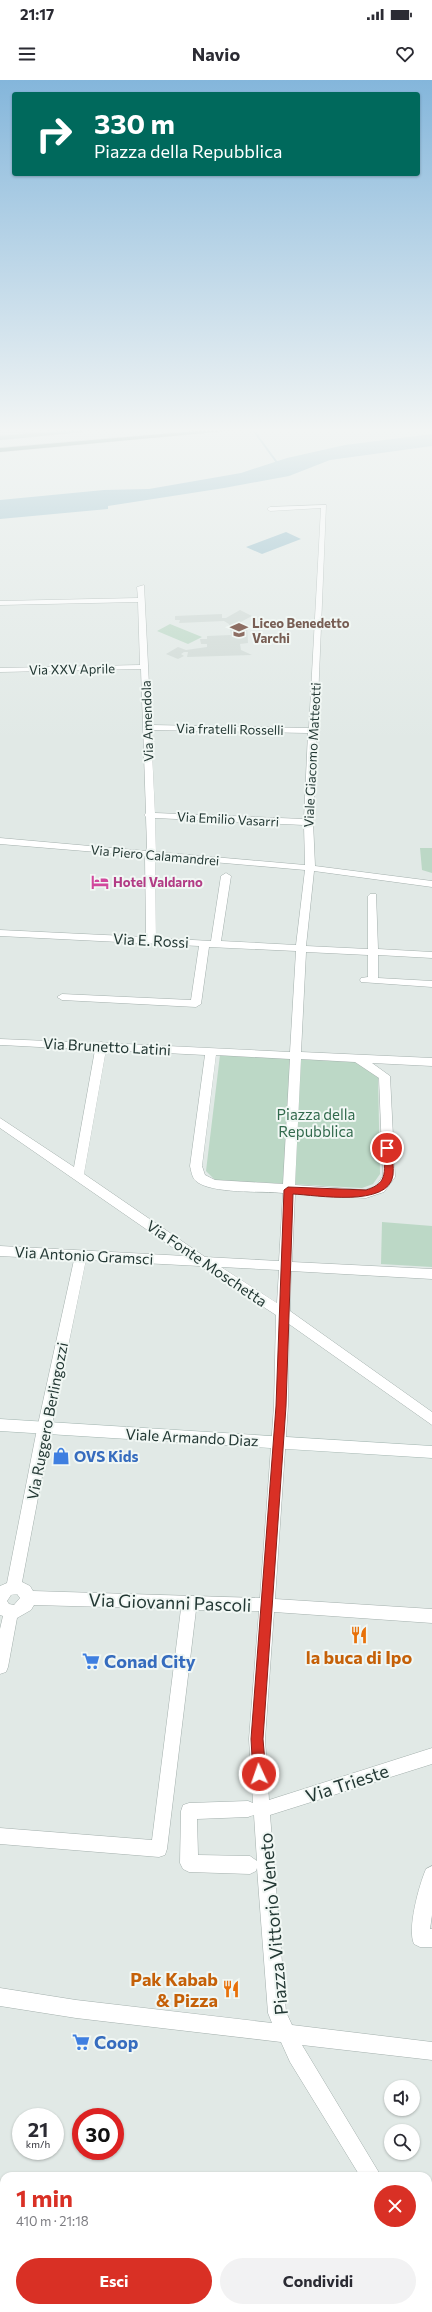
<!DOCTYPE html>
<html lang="it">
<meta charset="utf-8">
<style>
:root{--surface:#fff;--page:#f2f2f3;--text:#2b2b33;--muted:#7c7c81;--accent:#d93025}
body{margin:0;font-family:Commissioner,sans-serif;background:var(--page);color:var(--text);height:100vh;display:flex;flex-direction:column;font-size:15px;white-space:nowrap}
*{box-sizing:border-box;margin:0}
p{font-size:13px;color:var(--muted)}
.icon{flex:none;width:22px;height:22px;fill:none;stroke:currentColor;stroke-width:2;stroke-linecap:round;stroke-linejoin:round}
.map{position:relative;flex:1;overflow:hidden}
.drawer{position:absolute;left:0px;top:2092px;width:432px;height:140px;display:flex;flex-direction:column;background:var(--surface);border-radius:12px 12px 0 0;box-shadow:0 1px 3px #0004}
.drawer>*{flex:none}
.guide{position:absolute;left:12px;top:12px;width:408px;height:84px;border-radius:4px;box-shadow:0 1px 3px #0004;background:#00695c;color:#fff;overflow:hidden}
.fabs{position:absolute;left:384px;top:2000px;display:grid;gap:8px}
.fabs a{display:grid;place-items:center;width:36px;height:36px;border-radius:50%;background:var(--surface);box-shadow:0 1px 3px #0004;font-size:20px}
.speed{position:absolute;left:12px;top:2028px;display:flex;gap:8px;font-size:20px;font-weight:700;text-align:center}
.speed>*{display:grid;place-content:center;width:52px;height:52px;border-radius:50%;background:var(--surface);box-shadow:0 1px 3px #0004;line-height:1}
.speed small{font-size:10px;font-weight:400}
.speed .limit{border:6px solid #d22;background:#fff;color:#111}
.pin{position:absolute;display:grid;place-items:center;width:34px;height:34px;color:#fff;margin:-17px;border:2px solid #fff;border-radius:50%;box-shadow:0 1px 4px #0007}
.me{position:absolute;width:44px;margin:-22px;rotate:357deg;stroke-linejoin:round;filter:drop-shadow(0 0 3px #0008)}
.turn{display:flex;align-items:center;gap:14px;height:84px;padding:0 16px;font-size:18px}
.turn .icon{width:52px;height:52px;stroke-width:2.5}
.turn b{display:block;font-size:28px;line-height:34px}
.round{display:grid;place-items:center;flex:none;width:42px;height:42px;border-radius:21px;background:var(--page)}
.overview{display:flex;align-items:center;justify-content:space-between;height:68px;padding:0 16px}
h1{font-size:24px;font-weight:700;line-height:30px;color:var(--accent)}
.primary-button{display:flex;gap:8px;margin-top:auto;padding:8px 16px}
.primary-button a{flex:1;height:46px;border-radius:24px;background:var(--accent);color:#fff;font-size:16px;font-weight:700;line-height:46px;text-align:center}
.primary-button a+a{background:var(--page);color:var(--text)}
.status{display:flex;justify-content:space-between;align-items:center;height:28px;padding:0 20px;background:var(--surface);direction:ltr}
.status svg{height:11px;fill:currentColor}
header{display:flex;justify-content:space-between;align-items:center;height:52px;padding:0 16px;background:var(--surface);font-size:18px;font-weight:700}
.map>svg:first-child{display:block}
.built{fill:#cfd9d5}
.green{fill:#bcd8c6}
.water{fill:#8fbac8}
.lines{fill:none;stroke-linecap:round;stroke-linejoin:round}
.stream{stroke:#8fbac8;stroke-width:2}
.street-casing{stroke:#a4b0ad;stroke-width:1}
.secondary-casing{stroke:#a1b4af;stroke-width:1}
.primary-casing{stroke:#bdc3c2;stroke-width:1}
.highway-casing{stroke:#bdc3c2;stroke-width:1}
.street{fill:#fff;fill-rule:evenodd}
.secondary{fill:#fff;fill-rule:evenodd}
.primary{fill:#6a9a92;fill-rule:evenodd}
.highway{fill:#33615b;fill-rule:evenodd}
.route{fill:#d93025;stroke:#8d1f18}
.labels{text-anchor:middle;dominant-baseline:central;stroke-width:4;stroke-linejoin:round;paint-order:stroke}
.far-education-label{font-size:13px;font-weight:bold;fill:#785e54;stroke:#f1f7f4;text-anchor:start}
.far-street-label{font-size:13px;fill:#233834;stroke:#f1f7f4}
.far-hotel-label{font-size:13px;font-weight:bold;fill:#b23c85;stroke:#f1f7f4;text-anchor:start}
.street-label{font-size:15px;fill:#233834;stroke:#f1f7f4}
.park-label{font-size:15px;fill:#326a4d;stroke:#f1f7f4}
.shop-label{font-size:15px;font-weight:bold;fill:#366cbe;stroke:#f1f7f4;text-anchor:start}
.near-street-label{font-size:18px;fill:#233834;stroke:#f1f7f4}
.near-food-label{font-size:18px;font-weight:bold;fill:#c56008;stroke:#f1f7f4}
.near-shop-label{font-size:18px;font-weight:bold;fill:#366cbe;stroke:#f1f7f4;text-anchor:start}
</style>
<div class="status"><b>21:17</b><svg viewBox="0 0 49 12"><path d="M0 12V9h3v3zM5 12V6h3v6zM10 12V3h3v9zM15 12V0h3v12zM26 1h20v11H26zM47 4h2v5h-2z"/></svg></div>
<header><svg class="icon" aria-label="menu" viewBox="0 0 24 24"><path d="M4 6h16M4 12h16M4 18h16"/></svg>Navio<svg class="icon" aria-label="heart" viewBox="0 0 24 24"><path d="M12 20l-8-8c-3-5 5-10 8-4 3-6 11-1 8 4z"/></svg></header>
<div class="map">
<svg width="432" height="2232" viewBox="0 0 432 2232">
<rect width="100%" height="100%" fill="#e1e9e6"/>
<path class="built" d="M0,348H79L0,355Z
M240,530L252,536L237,544H247L248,563L240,564L241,570L252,575L187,577L188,572H184L181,574L184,576L178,579L166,574L178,567L186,570L207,567V564H201L200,559H207V556L231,555L229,544L224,541L179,543L180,540H175V536L222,534V538H226Z"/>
<path class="green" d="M170,544L202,557L188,564L157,551Z
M420,768H432V793L422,790Z
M220,975L358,982L378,997L380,1094L373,1104L362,1108L215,1100L206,1091Z
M382,1142L432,1146V1187L381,1184Z"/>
<path class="water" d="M432,354V366L330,380L289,396L224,408L108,426V429L0,439V420L104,410L149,409L241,393L287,378L345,365Z
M286,452L301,459L262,474L246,467Z"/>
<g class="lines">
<path class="stream" d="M254,351L278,384"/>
<g class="street-casing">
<path id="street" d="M326,425L313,742L315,786L432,801V807L314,791L306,866L368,869V816L370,814H376L378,869L432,872V878L378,875V898L432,901V907L361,902L360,900L361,898L368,897V875L306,872L301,972L432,978V986L372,983L390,996L395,1097L384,1112L366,1118L295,1114L292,1182L432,1189V1199L291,1191L290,1231L432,1332V1345L289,1244L288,1326L275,1519L432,1529V1543L274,1532L265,1659L269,1720L432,1668V1684L270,1735L286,1932L292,1945L432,1962V1980L302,1965L381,2096H360L290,1982L281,1962L76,1938L0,1926V1908L76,1920L272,1943L268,1933L257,1788L256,1791L250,1794L189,1792L183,1789L180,1783L181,1731L183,1725L189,1723L248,1721L253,1723L249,1659L259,1531L196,1530L167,1769L165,1775L159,1777L0,1764V1748L152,1760L181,1529L34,1525L31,1530L17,1538L8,1587L6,1592L0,1594V1549L3,1536L0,1535V1506L7,1503L37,1349L74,1180L0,1176V1166L185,1176L0,1048V1038L74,1087L95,970L2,965H0V959L97,963L101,962L105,963L290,972L296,871L209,867L201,924L196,927L62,920L57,917L62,914L191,920L199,866L0,856V850L146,857L145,776L0,764V758L146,771L147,767L146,737L144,735L146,733L141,589L0,592V588L140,585L138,522L0,525V521L138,518L137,507L144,505L151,645L309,648L321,428L270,431L267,429L270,427ZM151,650L308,653L304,739L155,733ZM155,738L304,745L305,785L156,772ZM155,777L305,790L296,865L221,861L231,796L226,793L221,796L211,861L156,858ZM106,970L205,975L190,1086C191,1090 192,1098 196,1101C210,1114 263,1111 283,1113L279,1181L205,1177L84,1094ZM216,975L290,979L283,1104L215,1100L205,1095L202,1086ZM301,979L355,982L379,998L383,1096L376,1106L365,1110L295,1105ZM86,1180L200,1186L276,1235L274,1326L260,1518L33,1511L30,1506L22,1502L51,1349ZM221,1187L279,1190L277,1223ZM17,1514L20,1518L14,1525L9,1524L7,1521L11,1515ZM254,1735L257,1781L250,1776L198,1775L197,1739L248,1737Z
M432,1786V1835L430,1849H432V1867H420L414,1864C407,1849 419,1805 426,1789Z
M428,2137L432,2139V2161L428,2159Z
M349,2228H387L388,2232H350Z"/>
</g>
<g class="secondary-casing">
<path id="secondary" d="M0,1339L432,1366V1378L0,1351Z"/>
</g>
<g class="primary-casing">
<path id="primary" d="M95,348H122L0,360V356Z"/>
</g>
<g class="highway-casing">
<path id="highway" d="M231,348H258L0,372V368Z"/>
</g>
<use href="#street" class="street"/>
<use href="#secondary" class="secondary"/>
<use href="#primary" class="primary"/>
<use href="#highway" class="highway"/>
</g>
<linearGradient id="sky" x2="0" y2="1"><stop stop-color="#84b6db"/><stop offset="0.53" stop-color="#f2f5f4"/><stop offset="1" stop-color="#f2f5f4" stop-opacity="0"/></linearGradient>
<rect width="432" height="661" fill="url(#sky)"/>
<path class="route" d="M387,1065L392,1068C392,1076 394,1087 393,1095C389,1128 316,1115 293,1114L286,1326L263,1659L266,1694L264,1698L259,1700L255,1698L253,1694L251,1659L276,1326L284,1110L288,1107L366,1110C390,1103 384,1089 383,1068Z"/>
<defs>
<g id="school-bare" transform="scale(1.38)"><path d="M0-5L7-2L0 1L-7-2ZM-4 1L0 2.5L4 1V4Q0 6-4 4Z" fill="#8d6e63" stroke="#f1f7f4" stroke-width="2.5" paint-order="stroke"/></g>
<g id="hotel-bare" transform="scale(1.38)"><path d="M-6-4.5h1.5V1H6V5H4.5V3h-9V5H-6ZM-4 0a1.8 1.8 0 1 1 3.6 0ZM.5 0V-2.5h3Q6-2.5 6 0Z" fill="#d1479c" stroke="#f1f7f4" stroke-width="2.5" paint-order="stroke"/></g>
<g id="shop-bare" transform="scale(1.38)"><path d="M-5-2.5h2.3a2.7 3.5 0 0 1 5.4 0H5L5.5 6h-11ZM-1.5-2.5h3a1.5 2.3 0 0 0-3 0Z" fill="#3f7fe0" stroke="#f1f7f4" stroke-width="2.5" paint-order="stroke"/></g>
<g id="restaurant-bare" transform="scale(1.38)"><path d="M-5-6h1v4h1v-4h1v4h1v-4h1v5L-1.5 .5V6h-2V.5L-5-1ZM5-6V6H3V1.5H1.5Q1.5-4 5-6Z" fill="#e8710a" stroke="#f1f7f4" stroke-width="2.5" paint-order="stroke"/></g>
<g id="supermarket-bare" transform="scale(1.38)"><path d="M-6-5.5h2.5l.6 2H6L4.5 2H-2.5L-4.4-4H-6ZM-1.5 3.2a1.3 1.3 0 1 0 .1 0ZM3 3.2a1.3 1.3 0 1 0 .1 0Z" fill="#3f7fe0" stroke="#f1f7f4" stroke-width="2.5" paint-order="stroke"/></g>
</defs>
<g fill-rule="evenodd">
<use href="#school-bare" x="239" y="550"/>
<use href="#hotel-bare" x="100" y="802"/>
<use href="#shop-bare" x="61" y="1376"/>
<use href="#restaurant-bare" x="359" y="1555"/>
<use href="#supermarket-bare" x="91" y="1581"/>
<use href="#restaurant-bare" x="231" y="1909"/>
<use href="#supermarket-bare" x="81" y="1962"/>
</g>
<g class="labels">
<g class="far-education-label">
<text x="252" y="543">Liceo Benedetto<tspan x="252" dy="15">Varchi</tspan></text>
</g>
<g class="far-street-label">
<text transform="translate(72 589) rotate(-1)">Via XXV Aprile</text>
<text transform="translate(147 641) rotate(-92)">Via Amendola</text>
<text transform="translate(230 649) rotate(1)">Via fratelli Rosselli</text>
<text transform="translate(312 675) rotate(-87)">Viale Giacomo Matteotti</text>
<text transform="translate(228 739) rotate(3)">Via Emilio Vasarri</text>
<text transform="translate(155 775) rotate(5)">Via Piero Calamandrei</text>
</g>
<g class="far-hotel-label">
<text x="113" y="802">Hotel Valdarno</text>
</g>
<g class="street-label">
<text transform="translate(151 860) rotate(3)">Via E. Rossi</text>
<text transform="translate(107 966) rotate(3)">Via Brunetto Latini</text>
<text transform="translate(84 1175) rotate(3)">Via Antonio Gramsci</text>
<text transform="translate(207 1183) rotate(34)">Via Fonte Moschetta</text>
<text transform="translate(47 1341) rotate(-79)">Via Ruggero Berlingozzi</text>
<text transform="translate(192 1357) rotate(3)">Viale Armando Diaz</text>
</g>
<g class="park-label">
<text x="316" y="1034">Piazza della<tspan x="316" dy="17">Repubblica</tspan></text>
</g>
<g class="shop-label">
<text x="74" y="1376">OVS Kids</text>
</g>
<g class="near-street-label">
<text transform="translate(170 1522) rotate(2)">Via Giovanni Pascoli</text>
<text transform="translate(347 1703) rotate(-18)">Via Trieste</text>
<text transform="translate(273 1844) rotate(-95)">Piazza Vittorio Veneto</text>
</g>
<g class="near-food-label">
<text x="359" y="1577">la buca di Ipo</text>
<text x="218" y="1899" text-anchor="end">Pak Kabab<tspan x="218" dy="21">&amp; Pizza</tspan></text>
</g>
<g class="near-shop-label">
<text x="104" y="1581">Conad City</text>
<text x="94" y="1962">Coop</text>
</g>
</g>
</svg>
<div class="fabs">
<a><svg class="icon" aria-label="sound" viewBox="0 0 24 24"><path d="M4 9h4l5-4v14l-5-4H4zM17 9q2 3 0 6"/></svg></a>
<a><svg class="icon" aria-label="search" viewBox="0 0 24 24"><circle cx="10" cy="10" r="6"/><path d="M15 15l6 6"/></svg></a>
</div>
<div class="speed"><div>21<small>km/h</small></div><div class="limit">30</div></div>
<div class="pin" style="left:387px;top:1068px;background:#d93025"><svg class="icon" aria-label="arrive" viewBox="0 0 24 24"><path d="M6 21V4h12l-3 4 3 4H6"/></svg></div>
<svg class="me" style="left:259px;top:1694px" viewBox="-20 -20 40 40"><circle r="17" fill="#d93025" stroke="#fff" stroke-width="3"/><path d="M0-11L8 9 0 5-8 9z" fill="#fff"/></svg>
<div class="guide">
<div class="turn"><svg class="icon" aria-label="right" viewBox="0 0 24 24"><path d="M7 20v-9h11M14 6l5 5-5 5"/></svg><div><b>330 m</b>Piazza della Repubblica</div></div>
</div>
<section class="drawer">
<div class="overview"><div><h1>1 min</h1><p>410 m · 21:18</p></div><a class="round" style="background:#d93025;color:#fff"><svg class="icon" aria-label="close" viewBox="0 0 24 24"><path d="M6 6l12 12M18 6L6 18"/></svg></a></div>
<div class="primary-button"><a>Esci</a><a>Condividi</a></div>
</section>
</div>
